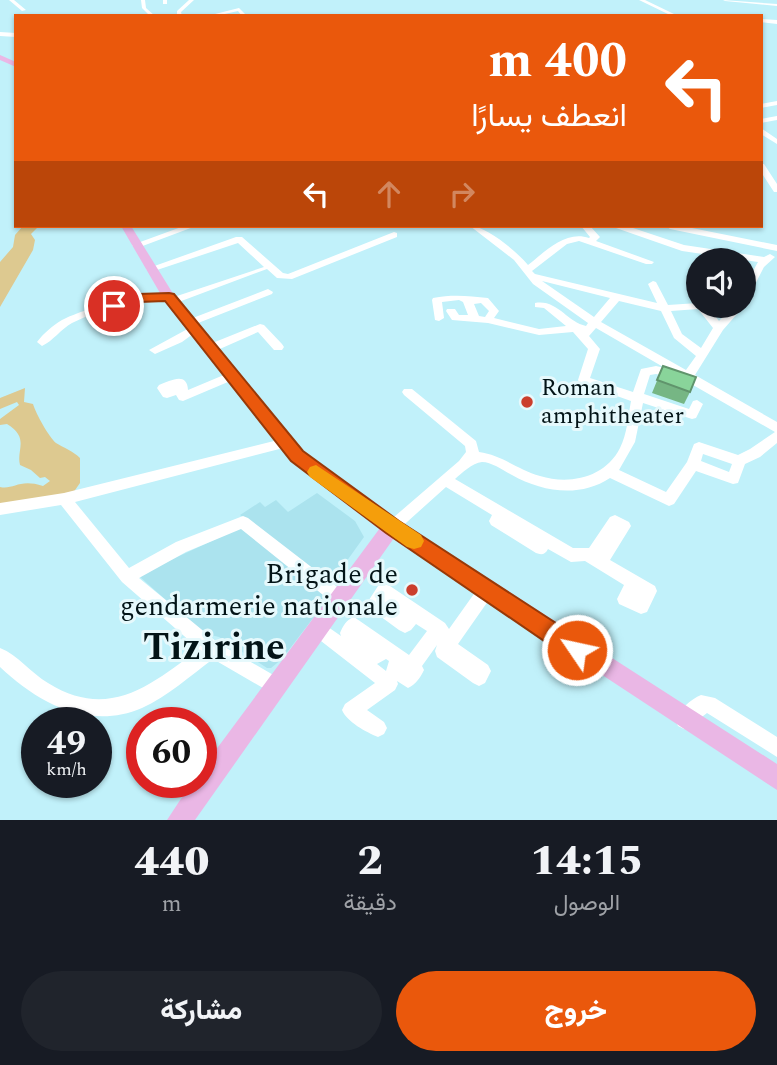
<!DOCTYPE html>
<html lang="ar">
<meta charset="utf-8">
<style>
:root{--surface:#171b24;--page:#20242c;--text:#f1f3f6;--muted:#9ea1a6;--accent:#ea580c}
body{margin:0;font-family:Spectral,Vazirmatn,serif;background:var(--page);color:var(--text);direction:rtl;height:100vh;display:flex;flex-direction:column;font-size:26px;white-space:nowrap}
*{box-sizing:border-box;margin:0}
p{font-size:23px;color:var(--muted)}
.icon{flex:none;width:38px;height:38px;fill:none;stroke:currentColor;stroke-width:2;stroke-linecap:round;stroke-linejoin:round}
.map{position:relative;height:820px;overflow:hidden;direction:ltr}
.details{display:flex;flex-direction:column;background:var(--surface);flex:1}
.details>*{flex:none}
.guide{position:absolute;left:14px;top:14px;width:749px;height:214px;border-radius:0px;box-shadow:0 2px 5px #0004;direction:rtl;background:#ea580c;color:#fff;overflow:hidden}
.controls{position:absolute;left:686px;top:248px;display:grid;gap:14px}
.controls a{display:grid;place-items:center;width:70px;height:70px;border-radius:50%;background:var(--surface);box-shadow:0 2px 5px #0004;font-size:35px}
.speed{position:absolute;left:21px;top:707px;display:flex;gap:14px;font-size:35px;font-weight:700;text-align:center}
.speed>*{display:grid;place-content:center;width:91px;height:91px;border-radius:50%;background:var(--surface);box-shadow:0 2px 5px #0004;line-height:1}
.speed small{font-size:18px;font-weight:400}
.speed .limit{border:10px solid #d22;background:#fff;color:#111}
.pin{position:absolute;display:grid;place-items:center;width:60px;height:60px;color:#fff;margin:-30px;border:4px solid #fff;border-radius:50%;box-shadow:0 2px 7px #0007}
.me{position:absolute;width:77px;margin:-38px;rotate:304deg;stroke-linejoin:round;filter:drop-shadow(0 0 5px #0008)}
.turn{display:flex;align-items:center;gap:24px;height:147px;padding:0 21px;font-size:32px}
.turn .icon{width:91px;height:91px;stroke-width:2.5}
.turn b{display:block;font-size:49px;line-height:60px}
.lanes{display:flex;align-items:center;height:66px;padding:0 21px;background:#0003;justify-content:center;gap:35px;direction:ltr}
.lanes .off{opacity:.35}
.eta{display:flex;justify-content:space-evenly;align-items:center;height:119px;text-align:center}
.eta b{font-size:42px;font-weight:800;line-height:49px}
.primary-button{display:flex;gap:14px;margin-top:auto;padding:14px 21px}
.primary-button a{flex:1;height:80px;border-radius:42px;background:var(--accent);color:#fff;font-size:28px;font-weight:800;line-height:80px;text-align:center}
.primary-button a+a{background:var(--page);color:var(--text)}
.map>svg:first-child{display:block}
.built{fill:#abe3ee}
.green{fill:#ddc990}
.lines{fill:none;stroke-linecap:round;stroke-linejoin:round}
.minor{fill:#fff;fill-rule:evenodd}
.major{fill:#eab7e5;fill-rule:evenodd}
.wall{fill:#76b684}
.building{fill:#89d49a;stroke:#60946c;stroke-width:2}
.route{fill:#ea580c;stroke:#983908;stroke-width:2}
.slow{fill:#f59e0b}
.poi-dot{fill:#cb3e2c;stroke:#e6f9fc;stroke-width:2.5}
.labels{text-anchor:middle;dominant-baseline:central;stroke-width:6;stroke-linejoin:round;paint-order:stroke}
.poi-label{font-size:24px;fill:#031417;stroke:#e6f9fc;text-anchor:start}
.near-poi-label{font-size:28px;fill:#031417;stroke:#e6f9fc;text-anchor:end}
.near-district-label{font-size:38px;font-weight:bold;fill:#031417;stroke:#e6f9fc}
</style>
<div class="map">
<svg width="777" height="820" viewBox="0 0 777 820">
<rect width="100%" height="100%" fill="#c1f1fa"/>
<path class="built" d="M317,493L355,521L364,537L331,583L240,515L260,502L265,507L276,500L288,512Z
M242,527L329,597L282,659L271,668H267L219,637L203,633L140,577L147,571Z"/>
<path class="green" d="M23,226H39L31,234L35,240L33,250L0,307V262L13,247L15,235Z
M25,388L24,402L33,404C36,414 49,437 56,443C64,448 73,451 80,458V483L73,493L0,506V487C14,490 19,478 43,486L50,481L45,477L40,478L31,470L20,465C16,450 30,438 7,424L0,425V419L19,405L17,402L0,409V398Z"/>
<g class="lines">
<path class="minor" d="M9,0H14L26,10L22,11Z
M141,0H145L146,8L155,16H150L142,8Z
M163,0H167V4H163Z
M189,0H194L181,12L182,16H177V11Z
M639,0H645L674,14L670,15Z
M723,0L777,4V6L725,1Z
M239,8L247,16H242L238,11L216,16H207Z
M710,15H728L730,16H708Z
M761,19L777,20V24L761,22Z
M0,32L16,33V37L0,36Z
M777,101V105L761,108V104Z
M777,116V120L761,123V119Z
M761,128L777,139V144L761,134Z
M761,164H764L777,184V192H774L761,172Z
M184,226H196L140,247H134L132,245Z
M470,226C487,226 517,252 528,265C545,252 565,230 589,238L590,237L581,226H590L600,237L596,241L654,262L652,264H646L579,241L567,244L532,271L535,274L657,303L648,284L653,281L656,282L668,305L698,303V306H707L719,321L733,306H744L723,330L695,375L777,422V443L760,457L745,464L738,483L733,484L696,471L674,504L669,506L610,478C580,498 542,492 512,475C504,471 492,462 482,462C472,463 462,473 455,479L573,548H589L610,517L615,515L629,522L631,526L610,560L655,586L657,591L647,612L641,614L619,604L617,599L624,585L585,561L571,562L548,549C545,555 541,555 536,553L491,525L489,521L492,515L446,487L397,531L392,533L387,531L385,527L387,523L459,461L466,452L465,446L404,395L402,392L404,389H412L476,441L479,452C502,455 518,470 540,476C569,485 605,478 620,448C627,434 628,417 631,401L580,383L578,380L588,349L573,332L539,335L488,323L452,320L446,311L447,309H455L459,315H468L463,302L459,300L442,302L444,318L439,321L435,320L432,300L433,298C453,294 469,296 488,298L499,311L494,318L539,329L566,326L544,308L535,307V303C557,299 567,322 586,326L588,323L533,284L514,260ZM542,281L610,298L594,317ZM619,301L661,311L674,338L696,356L686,370L601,322ZM481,303L489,311L485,317L479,316L474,304ZM698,309L713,328L701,348L682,334L671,311ZM596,328L665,368L656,366L641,369L633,392L590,378L600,349L589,336ZM656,374L686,381L775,432L750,449L738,455L699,442L694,444L687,462L666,492L619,470L635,442L643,403L692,419L696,418L703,404L697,400L693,401L689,409L644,394L650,375ZM703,454L732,464L729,472L701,461Z
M615,226H627L684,245L764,257L770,254L775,257L764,267L749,296L744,299V287L758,262L682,251L616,228Z
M666,226H682L777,245V251L670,229Z
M394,232L397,233V237L292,279L277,278L267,269L176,303H168L167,300C135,303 102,308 72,323C61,329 53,341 42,346L37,342C44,333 52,326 62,320C80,310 157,286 174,297L264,267L238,243L151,272L146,269L236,237H242L283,273L288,274Z
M268,289L273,292L272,294L193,325H185L184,323L185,321Z
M260,324L264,325L282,344L284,347L282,350H274L258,332L213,352H205L203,349L205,346Z
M193,326L197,327L198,329L197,331L182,342L155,354L149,350Z
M231,372L235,373L237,376L235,379L183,401L179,400L176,395L167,398L163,397L157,388L159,385C170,381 187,371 188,390Z
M286,438L291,440L292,443L291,446L75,502L129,568L176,542L243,516L248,518L345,593L347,598L345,603L339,605L333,603L241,529L186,552L139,578L218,643L282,680L285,686L282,692L276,695L270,692L213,659C190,676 168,696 142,708C89,731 38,703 0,667V648C18,655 31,673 48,683C109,721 151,685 199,649L122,582L61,505L0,515V503L64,493Z
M487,582L493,584L495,589L493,594L458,644L488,665L491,671L485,683L479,686L473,683L437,657L435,651L437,645L422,666L424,670C420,678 416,684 408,688L397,681L398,684L395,690L367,710L384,722L387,728L384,734L378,737C366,732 347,722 342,710L345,704L375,683L312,634L310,628L312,622L318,620L341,636L340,633C343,626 346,620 354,617L409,655L427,631L416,624L411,630L405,633L399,630L369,608L367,603L378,586L384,584L390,586L445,623L449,629L481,584ZM386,659L389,661L386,671L377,664Z
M701,695L715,698L777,737V757L707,713L690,726L684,729L678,726L675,720C679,710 691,699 701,695Z"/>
<path class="major" d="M0,55L16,62V67L0,60Z
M121,226H131L177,300L303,451L399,521L777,764V790L394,538L195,820H167L192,782H201V770L380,528L291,461L167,305Z"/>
</g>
<path class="wall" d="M663,366L690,392L684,404L652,393Z"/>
<path class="building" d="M663,366L696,377L690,392L657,380Z"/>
<path class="route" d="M169,293L174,294L303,451L399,521L585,642L588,650L585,658L577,661L569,658L386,533L291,461L165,301L139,302L114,310L107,306L138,294Z"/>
<path class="slow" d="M316,465L421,535L424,541L421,547L414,549L407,547L310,477L307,472L310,467Z"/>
<g class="poi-dot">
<circle cx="527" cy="402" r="7"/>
<circle cx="412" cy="590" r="7"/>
</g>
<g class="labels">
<g class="poi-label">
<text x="541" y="388">Roman<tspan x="541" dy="28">amphitheater</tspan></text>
</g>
<g class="near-poi-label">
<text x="398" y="574">Brigade de<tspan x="398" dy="32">gendarmerie nationale</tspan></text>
</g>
<g class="near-district-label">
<text x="214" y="648">Tizirine</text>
</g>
</g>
</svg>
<div class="controls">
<a><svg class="icon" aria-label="sound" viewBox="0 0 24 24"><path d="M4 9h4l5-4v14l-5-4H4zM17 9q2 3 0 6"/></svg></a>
</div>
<div class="speed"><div>49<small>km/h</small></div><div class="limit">60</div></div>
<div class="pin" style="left:114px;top:306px;background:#d93025"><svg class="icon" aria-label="arrive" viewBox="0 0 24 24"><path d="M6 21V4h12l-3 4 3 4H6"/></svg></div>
<svg class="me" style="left:577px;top:650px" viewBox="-20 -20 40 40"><circle r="17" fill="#ea580c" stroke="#fff" stroke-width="3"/><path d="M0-11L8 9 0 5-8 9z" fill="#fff"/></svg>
<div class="guide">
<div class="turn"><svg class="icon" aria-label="left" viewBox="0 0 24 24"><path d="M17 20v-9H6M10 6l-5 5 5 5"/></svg><div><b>400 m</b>انعطف يسارًا</div></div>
<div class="lanes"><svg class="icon" aria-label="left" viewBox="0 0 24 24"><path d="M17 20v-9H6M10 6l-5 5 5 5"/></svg><svg class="icon off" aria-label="ahead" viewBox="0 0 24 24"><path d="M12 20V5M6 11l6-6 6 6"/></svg><svg class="icon off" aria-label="right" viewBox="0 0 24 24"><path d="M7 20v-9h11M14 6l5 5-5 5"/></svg></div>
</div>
</div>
<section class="details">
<div class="eta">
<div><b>14:15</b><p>الوصول</p></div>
<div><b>2</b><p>دقيقة</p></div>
<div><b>440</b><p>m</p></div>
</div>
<div class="primary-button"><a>خروج</a><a>مشاركة</a></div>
</section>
